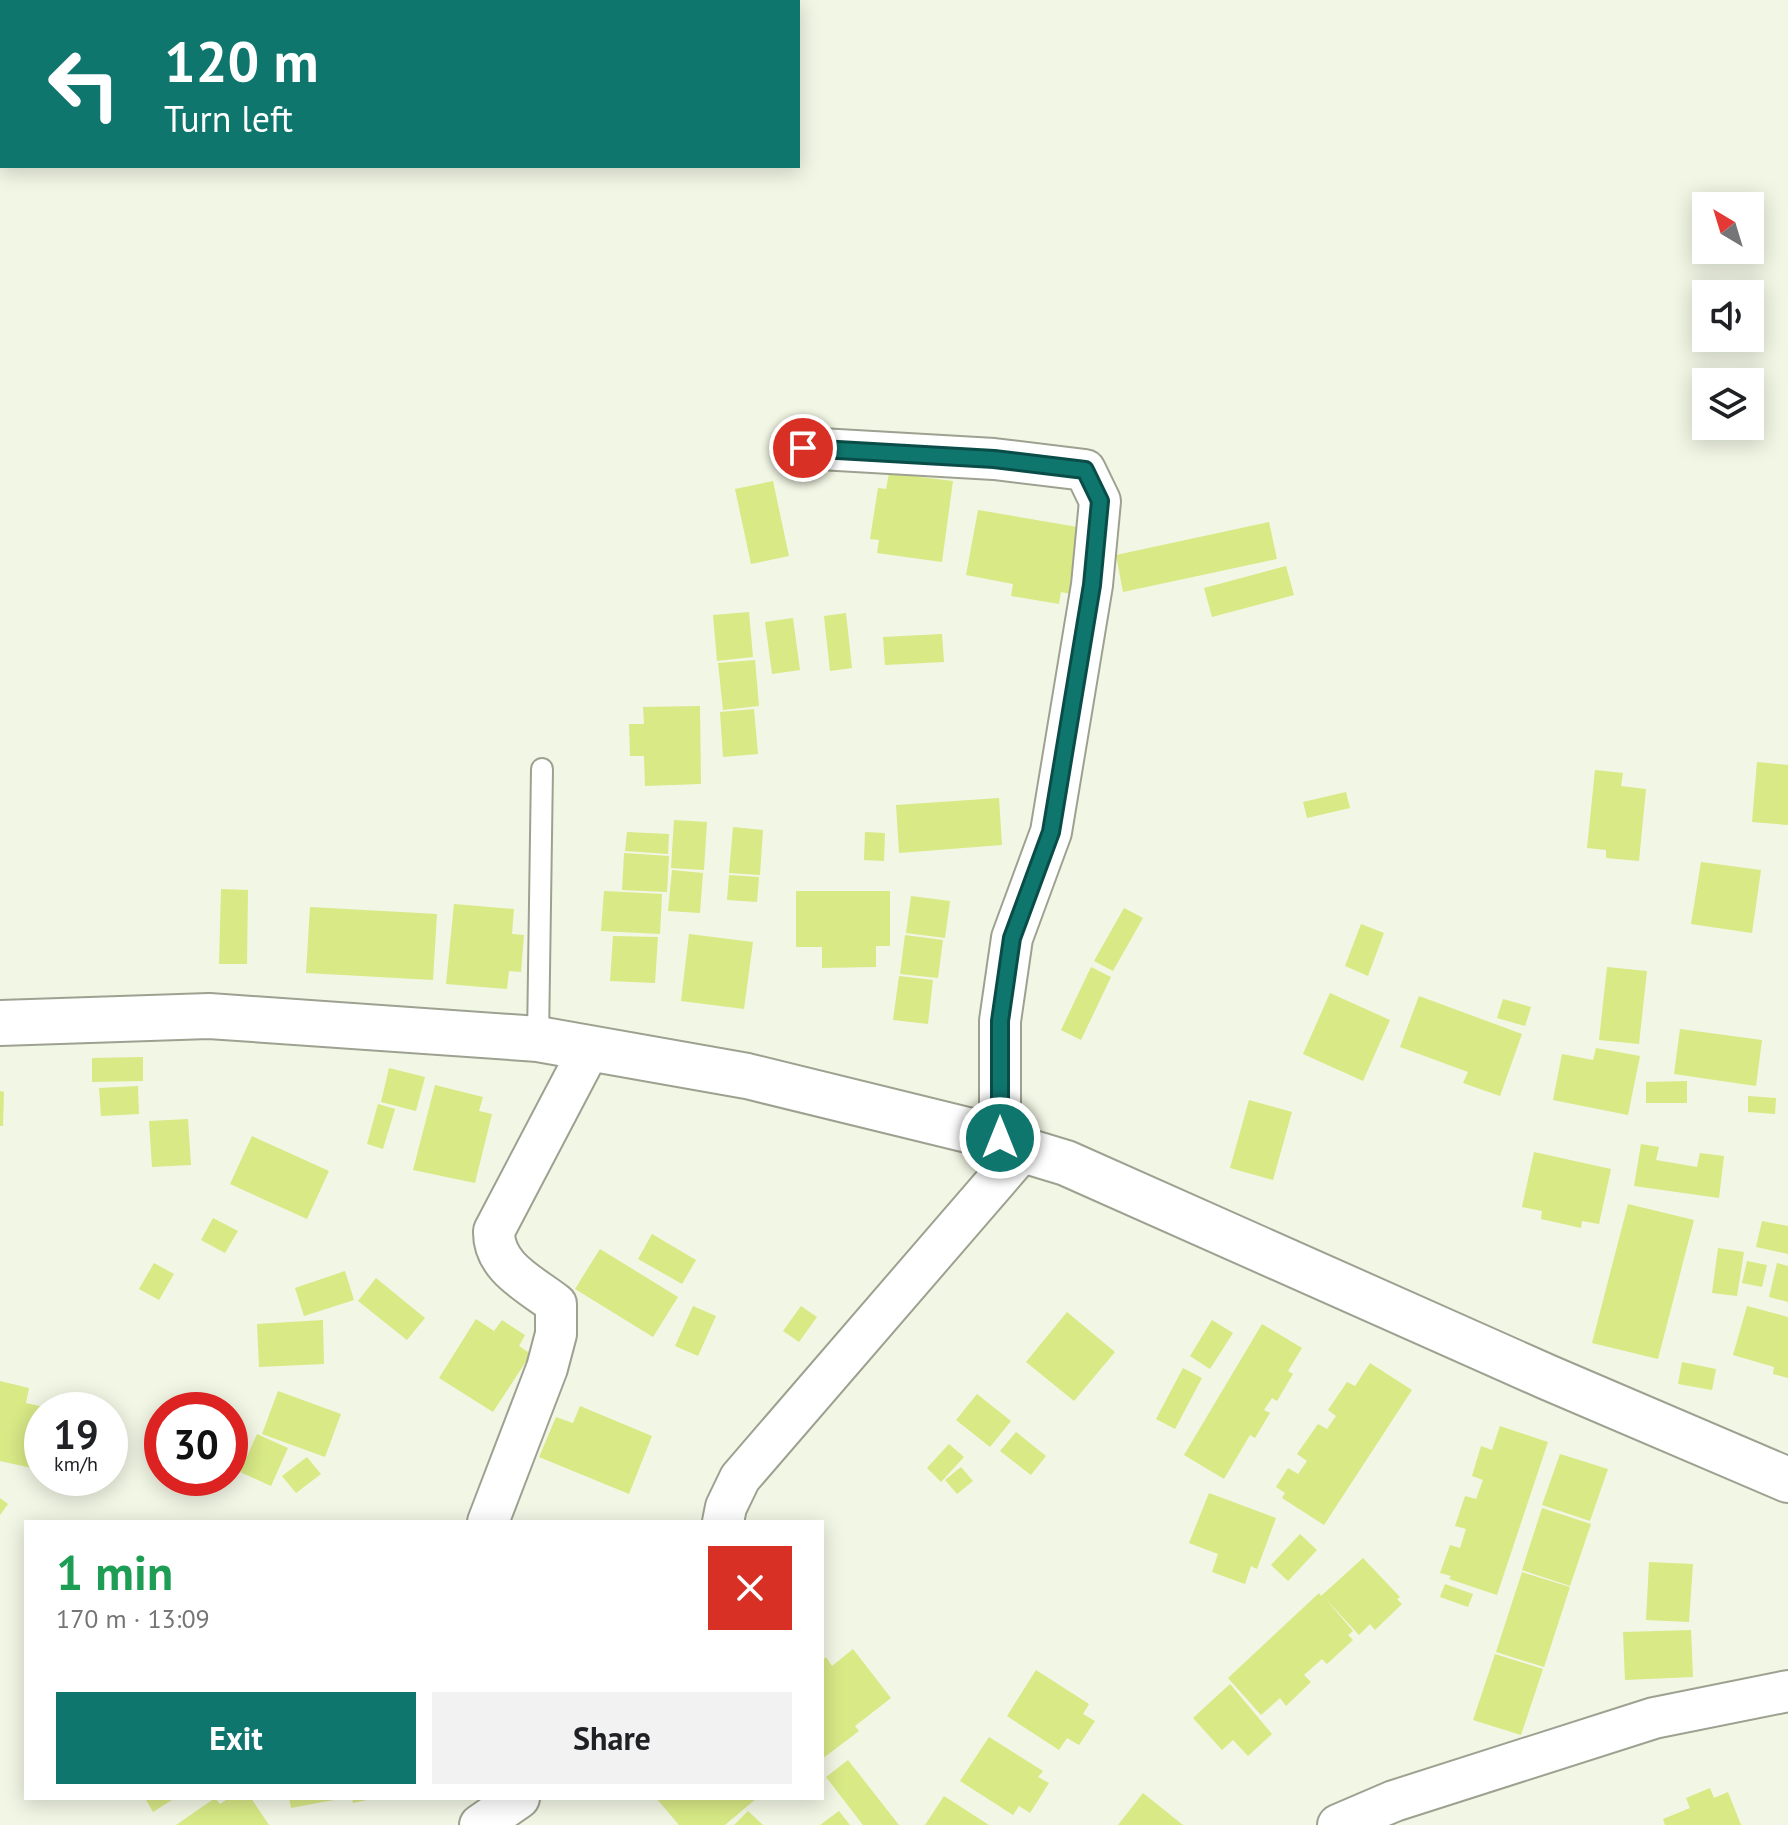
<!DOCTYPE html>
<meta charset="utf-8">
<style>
:root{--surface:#fff;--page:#f2f2f2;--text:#202124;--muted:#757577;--accent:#0f766e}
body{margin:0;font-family:"PT Sans",sans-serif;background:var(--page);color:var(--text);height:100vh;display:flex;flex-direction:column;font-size:30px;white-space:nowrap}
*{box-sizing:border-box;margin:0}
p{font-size:26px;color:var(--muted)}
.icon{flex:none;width:44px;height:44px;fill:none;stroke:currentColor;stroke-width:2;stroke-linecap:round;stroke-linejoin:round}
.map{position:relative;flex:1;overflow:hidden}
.side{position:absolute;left:24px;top:1520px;width:800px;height:280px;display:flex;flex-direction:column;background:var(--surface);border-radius:0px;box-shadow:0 4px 20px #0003}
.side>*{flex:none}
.banner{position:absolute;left:0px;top:0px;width:800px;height:168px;box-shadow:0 4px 20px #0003;background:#0f766e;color:#fff;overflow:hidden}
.needle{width:52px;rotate:322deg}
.tools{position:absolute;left:1692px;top:192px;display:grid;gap:16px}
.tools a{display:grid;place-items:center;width:72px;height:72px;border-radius:0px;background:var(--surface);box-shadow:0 4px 20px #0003;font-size:40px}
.speed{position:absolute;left:24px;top:1392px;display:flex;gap:16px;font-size:40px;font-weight:700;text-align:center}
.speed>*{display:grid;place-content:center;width:104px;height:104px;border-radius:50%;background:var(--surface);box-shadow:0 4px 20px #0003;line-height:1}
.speed small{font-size:20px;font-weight:400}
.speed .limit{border:12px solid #d22;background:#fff;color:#111}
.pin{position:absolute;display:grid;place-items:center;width:68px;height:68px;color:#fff;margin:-34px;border:4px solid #fff;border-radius:50%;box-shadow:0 2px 8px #0007}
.me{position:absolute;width:88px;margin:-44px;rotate:0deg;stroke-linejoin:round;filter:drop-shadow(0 0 6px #0008)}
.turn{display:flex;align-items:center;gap:28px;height:168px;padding:0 32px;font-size:36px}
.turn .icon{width:104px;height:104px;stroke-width:2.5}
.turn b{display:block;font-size:56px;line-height:68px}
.round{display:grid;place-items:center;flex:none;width:84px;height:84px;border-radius:0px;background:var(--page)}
.summary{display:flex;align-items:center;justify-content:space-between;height:136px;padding:0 32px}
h1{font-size:48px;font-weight:800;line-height:60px;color:#1e9e55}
.cta{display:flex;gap:16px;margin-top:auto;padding:16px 32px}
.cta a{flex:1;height:92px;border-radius:0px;background:var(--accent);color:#fff;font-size:32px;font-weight:800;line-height:92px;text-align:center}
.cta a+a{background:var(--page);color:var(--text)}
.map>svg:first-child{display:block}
.building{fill:#d8e986}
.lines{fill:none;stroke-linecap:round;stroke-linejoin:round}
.lane-casing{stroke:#9da190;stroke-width:24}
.street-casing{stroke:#9da190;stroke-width:44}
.secondary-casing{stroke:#9da190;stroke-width:48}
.lane{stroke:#fff;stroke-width:20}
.street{stroke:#fff;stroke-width:40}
.secondary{stroke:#fff;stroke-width:44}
.route-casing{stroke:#0a4d48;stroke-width:20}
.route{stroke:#0f766e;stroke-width:14}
</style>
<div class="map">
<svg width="1788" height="1825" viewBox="0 0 1788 1825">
<rect width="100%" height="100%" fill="#f2f6e4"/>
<path class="building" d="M889,473L953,481L942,562L877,553L879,540L870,539L878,488L886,489Z
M773,481L789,556L751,564L735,489Z
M978,510L1083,528L1071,594L1061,592L1059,604L1011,596L1013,584L966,575Z
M1269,522L1277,559L1123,592L1116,555Z
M1286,566L1294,595L1212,617L1204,588Z
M749,612L753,657L717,661L713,615Z
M846,613L852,668L830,671L824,616Z
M793,618L800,670L772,674L765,622Z
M942,634L944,662L885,665L883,637Z
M755,660L759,706L723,710L718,663Z
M700,706L701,784L645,786L644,756H630L629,724H644L643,707Z
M754,709L758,754L723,757L720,712Z
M1757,762L1788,765V825L1752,822Z
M1595,770L1623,773L1621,786L1646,789L1639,861L1606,858V850L1587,848Z
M1346,792L1350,808L1307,818L1303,802Z
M999,798L1002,845L899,853L896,805Z
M674,820L707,822L704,870L671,868Z
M733,827L763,830L760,875L729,873Z
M627,832L669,834L668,854L625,851Z
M865,832L885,833L884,861L864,860Z
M624,853L669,856L667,892L622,890Z
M1701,862L1761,870L1752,933L1691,924Z
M672,870L703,873L700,913L668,911Z
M729,875L759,877L757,902L727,900Z
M221,889L248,890L247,964H219Z
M604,891L662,894L660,934L601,931Z
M796,891H890V946H876V967L822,968V947H796Z
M911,896L950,901L945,938L906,933Z
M454,904L514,909L512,934L524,935L521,972L509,971L507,989L446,984Z
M310,907L437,914L433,980L306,973Z
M1124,908L1143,918L1113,971L1094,961Z
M1361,924L1384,933L1368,976L1345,966Z
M689,934L753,942L744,1009L681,1001Z
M905,935L943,940L938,978L900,974Z
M613,936L658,937L655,983L610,981Z
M1091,967L1111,977L1081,1040L1061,1030Z
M1607,967L1647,971L1639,1044L1599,1040Z
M899,976L933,980L928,1024L893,1020Z
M1330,993L1390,1020L1363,1081L1303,1054Z
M1419,996L1522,1034L1500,1096L1463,1083L1468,1072L1400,1047Z
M1503,999L1531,1007L1525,1026L1497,1018Z
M1680,1029L1762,1040L1756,1086L1674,1074Z
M1596,1048L1640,1056L1628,1115L1553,1100L1562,1054L1593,1060Z
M143,1057V1081L92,1082V1058Z
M389,1068L425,1077L416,1111L381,1102Z
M1687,1081V1103H1646V1082Z
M435,1085L483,1097L479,1111L492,1114L475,1183L413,1170Z
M138,1086L139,1114L101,1116L99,1088Z
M0,1091L4,1092L3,1126H0Z
M1748,1096L1776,1098L1775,1114L1748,1112Z
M1249,1100L1292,1112L1273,1180L1230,1168Z
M378,1104L395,1109L383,1149L367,1144Z
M188,1119L191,1165L152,1167L149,1121Z
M252,1136L329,1171L307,1219L230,1184Z
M1641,1144L1659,1147L1656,1160L1697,1167L1700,1153L1724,1156L1719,1198L1634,1186Z
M1534,1152L1611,1169L1599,1224L1582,1221L1581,1228L1541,1219L1542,1211L1522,1207Z
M1628,1204L1694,1220L1658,1359L1592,1343Z
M213,1218L238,1231L225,1253L201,1240Z
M1762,1221L1788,1226V1254L1756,1247Z
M652,1234L696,1260L682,1284L638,1259Z
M1718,1248L1744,1252L1737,1296L1712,1293Z
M600,1249L678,1297L653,1337L575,1289Z
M1747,1261L1767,1265L1762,1287L1742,1283Z
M154,1263L174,1274L159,1300L139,1289Z
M1777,1263L1788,1266V1302L1769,1297Z
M345,1271L354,1300L304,1316L295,1288Z
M376,1278L425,1318L407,1340L358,1301Z
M693,1306L716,1316L698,1356L675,1346Z
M801,1306L817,1317L799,1342L783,1331Z
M1747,1306L1788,1317V1378L1773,1374L1774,1367L1733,1355Z
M1067,1312L1115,1352L1074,1401L1026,1362Z
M476,1319L494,1331L502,1320L525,1335L519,1346L531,1354L493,1412L439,1378Z
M323,1320L324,1364L259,1367L257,1324Z
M1212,1320L1233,1333L1210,1369L1190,1356Z
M1262,1324L1302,1348L1288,1371L1293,1374L1277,1401L1272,1398L1264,1410L1270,1413L1255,1438L1250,1435L1224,1479L1184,1455Z
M1682,1362L1716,1369L1712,1390L1678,1384Z
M1370,1363L1412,1390L1324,1525L1282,1498L1285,1493L1276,1487L1288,1468L1298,1474L1307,1461L1297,1454L1318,1424L1327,1429L1336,1416L1328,1410L1347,1382L1355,1386Z
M1183,1368L1202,1378L1175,1429L1156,1419Z
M0,1381L29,1388L26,1403L53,1409L42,1410V1442L36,1469L0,1461Z
M278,1391L341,1414L325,1457L262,1434Z
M977,1394L1011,1421L990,1447L956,1420Z
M580,1406L652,1436L629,1494L539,1457L556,1417L573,1423Z
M1500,1426L1548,1442L1497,1595L1449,1579L1451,1576L1440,1573L1450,1545L1460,1548L1466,1529L1455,1526L1465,1496L1476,1499L1483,1480L1472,1476L1481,1446L1492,1450Z
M1016,1432L1046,1456L1031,1475L1000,1451Z
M257,1434L288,1448L271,1486L240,1472Z
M949,1444L964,1457L941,1482L927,1468Z
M1560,1454L1608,1469L1590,1521L1542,1505Z
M307,1457L321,1474L296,1493L282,1476Z
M961,1467L973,1481L957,1494L945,1480Z
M1209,1493L1276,1518L1257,1569L1251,1566L1245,1584L1212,1572L1218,1554L1189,1543Z
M0,1498L8,1504L0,1515Z
M1542,1508L1591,1524L1570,1586L1522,1570Z
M1300,1534L1317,1550L1288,1581L1271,1565Z
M1363,1558L1400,1597L1397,1599L1402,1604L1375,1630L1370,1624L1359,1635L1324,1597L1353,1631L1348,1635L1353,1640L1327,1664L1322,1659L1304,1675L1311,1682L1286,1706L1280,1698L1261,1715L1228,1678L1319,1593L1321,1596Z
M1649,1562L1693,1564L1689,1622L1646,1620Z
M1522,1572L1570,1587L1544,1667L1496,1652Z
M1445,1584L1473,1594L1468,1607L1440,1597Z
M1691,1630L1693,1677L1625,1680L1623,1632Z
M853,1649L891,1698L855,1726L859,1731L822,1759V1661L826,1657L832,1666Z
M1495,1654L1543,1669L1521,1735L1473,1720Z
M1036,1670L1089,1704L1083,1714L1095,1721L1079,1745L1067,1738L1059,1750L1007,1716Z
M1230,1684L1272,1734L1248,1756L1233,1740L1222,1750L1193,1718Z
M989,1737L1043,1771L1038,1777L1049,1783L1030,1813L1019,1806L1013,1815L960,1781Z
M848,1760L899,1825H863L826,1777Z
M1710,1788L1714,1798L1728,1792L1741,1825H1665L1663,1819L1690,1808L1686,1798Z
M1143,1793L1183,1825H1118Z
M944,1796L989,1825H925Z
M145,1798H175L153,1812Z
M215,1798L220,1804L229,1798H251L269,1825H176Z
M289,1798H339V1799L291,1808Z
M352,1798H371V1799L353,1803Z
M656,1798H757L725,1825H679Z
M748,1811L763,1825H734Z
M839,1811L850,1825H820Z"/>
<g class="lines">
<g class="lane-casing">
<path id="lane" d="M538,1039L542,769"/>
</g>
<g class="street-casing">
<path id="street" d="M803,448L994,459L1085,470L1100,501L1092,585L1051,832L1012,938L1000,1021V1138
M488,1522L547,1368L556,1334V1304C530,1284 493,1267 494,1231L590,1048
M723,1522L726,1507L740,1478L1023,1150
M480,1825L519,1798
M1338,1825L1394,1801L1654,1718L1788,1691"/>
</g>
<g class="secondary-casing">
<path id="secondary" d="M0,1023L209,1016L538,1039L747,1076L1000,1138L1023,1150L1066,1163L1547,1377L1788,1480"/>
</g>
<use href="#lane" class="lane"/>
<use href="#street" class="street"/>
<use href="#secondary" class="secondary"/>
</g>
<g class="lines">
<g class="route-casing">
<path id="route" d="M803,448L994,459L1085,470L1100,501L1092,585L1051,832L1012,938L1000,1021V1138"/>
</g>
<use href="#route" class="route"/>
</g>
</svg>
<div class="tools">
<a><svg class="needle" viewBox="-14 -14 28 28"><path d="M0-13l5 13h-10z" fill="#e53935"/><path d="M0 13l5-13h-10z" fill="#757577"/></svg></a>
<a><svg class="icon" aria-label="sound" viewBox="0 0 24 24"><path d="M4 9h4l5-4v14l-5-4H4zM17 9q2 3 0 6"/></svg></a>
<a><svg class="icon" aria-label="layers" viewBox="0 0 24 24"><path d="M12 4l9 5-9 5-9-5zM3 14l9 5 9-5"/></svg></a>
</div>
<div class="speed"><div>19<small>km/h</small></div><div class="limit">30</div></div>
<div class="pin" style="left:803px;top:448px;background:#d93025"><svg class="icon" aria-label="arrive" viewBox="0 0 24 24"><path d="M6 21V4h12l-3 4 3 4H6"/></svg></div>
<svg class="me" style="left:1000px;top:1138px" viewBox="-20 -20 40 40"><circle r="17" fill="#0f766e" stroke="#fff" stroke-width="3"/><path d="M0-11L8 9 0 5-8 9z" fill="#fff"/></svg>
<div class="banner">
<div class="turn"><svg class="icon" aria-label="left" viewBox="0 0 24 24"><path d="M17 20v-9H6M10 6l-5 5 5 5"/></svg><div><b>120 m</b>Turn left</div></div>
</div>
<section class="side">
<div class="summary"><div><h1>1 min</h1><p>170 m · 13:09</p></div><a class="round" style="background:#d93025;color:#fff"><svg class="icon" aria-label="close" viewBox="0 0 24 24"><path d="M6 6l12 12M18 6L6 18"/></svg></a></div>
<div class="cta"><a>Exit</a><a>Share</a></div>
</section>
</div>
